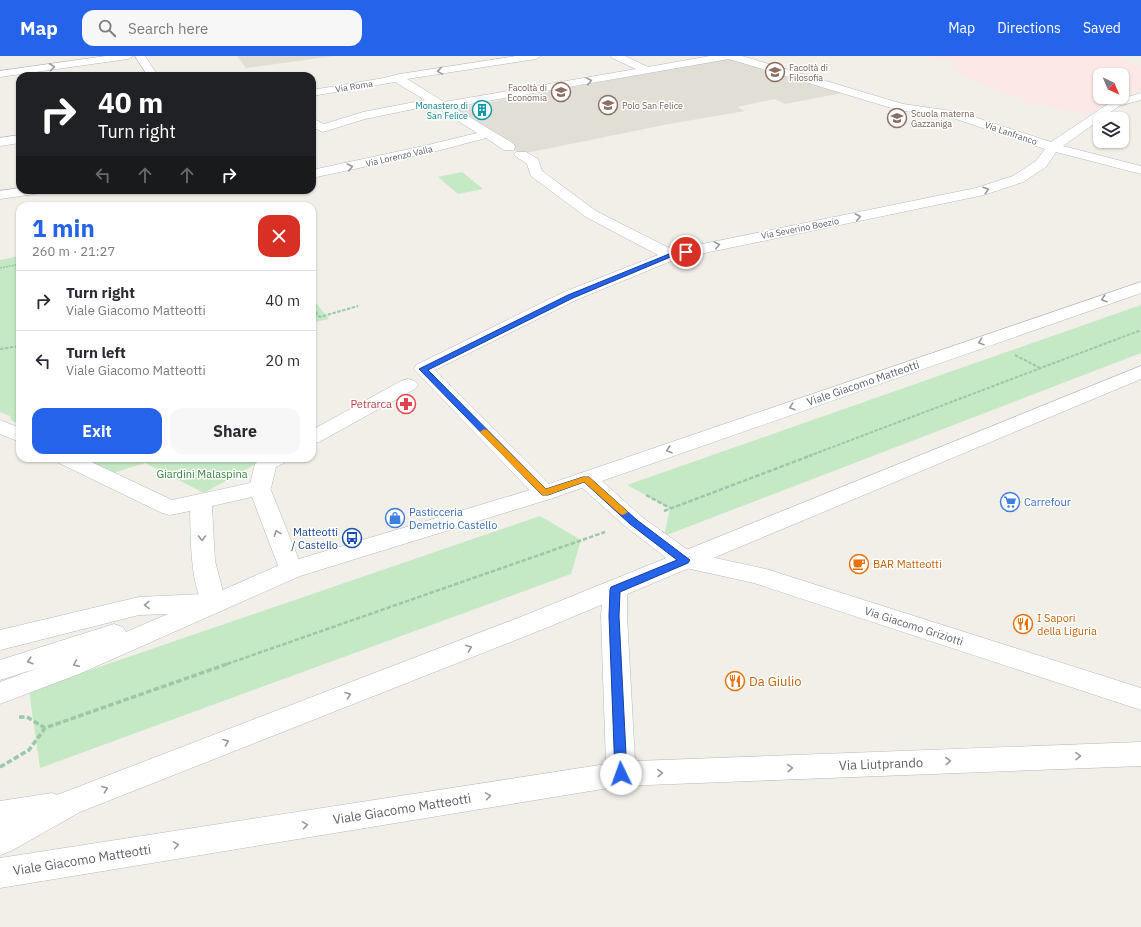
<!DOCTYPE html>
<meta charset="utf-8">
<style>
:root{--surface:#fff;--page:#f7f7f7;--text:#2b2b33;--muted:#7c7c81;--line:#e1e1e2;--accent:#2563eb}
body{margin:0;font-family:"IBM Plex Sans",sans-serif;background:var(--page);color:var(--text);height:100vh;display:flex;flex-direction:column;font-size:15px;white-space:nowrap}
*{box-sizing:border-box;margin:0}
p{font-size:13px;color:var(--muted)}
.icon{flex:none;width:22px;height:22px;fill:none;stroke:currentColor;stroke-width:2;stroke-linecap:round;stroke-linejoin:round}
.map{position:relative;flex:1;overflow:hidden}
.sheet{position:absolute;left:16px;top:146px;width:300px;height:260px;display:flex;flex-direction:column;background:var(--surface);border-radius:12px;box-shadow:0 1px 3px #0004}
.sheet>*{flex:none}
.banner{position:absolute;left:16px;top:16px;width:300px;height:122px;border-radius:12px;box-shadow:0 1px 3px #0004;background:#202124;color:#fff;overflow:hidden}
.needle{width:26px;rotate:136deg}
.fabs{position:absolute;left:1093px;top:12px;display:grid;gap:8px}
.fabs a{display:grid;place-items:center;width:36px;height:36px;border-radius:8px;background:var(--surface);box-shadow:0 1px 3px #0004;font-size:20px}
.pin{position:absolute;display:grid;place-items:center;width:34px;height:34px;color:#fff;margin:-17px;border:2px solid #fff;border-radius:50%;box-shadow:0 1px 4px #0007}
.me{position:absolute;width:44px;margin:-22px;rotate:357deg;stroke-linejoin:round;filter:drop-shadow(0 0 3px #0008)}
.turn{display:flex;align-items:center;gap:14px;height:84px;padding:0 16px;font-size:18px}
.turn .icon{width:52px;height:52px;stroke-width:2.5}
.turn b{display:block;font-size:28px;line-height:34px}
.lanes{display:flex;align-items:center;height:38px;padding:0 16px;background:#0003;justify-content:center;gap:20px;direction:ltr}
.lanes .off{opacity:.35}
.round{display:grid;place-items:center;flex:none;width:42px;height:42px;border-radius:12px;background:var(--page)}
.overview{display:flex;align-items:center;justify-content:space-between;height:68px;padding:0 16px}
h1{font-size:24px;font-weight:700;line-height:30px;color:var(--accent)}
.cta{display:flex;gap:8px;margin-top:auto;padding:8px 16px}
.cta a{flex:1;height:46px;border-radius:12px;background:var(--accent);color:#fff;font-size:16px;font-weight:700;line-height:46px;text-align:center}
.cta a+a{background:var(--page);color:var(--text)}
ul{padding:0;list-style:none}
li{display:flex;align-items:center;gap:12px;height:60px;padding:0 16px;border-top:1px solid var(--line)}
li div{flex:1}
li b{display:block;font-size:15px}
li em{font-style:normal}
header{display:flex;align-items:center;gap:24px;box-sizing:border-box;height:56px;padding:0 20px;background:var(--accent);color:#fff}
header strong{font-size:19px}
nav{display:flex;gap:22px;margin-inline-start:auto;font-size:14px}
.search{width:280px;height:36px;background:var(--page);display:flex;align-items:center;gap:10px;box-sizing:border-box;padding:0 14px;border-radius:12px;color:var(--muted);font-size:15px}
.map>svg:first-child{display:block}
.education{fill:#e1ded6}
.medical{fill:#fce8e6}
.green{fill:#c5e8c5}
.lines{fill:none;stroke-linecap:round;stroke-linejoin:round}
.pedestrian-casing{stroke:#b5b8bc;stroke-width:1}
.minor-casing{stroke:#b5b8bc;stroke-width:1}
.tertiary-casing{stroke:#b5b8bc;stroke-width:1}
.path-far3{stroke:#9cc7a9;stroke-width:1.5;stroke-dasharray:2 1;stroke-linecap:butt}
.path-far2{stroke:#9cc7a9;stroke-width:2;stroke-dasharray:3.5 1.5;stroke-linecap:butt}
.path-far1{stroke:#9cc7a9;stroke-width:2.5;stroke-dasharray:4.5 2;stroke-linecap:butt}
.path{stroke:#9cc7a9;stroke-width:3.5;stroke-dasharray:5.5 2.5;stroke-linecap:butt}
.pedestrian{fill:#fff;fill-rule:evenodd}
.minor{fill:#fff;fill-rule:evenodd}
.tertiary{fill:#fff;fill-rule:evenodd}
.oneway{stroke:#979a9d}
.route{fill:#2563eb;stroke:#184099}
.slow{fill:#f59e0b}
.labels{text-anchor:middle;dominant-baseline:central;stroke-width:3;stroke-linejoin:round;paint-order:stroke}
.far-education-label{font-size:9px;fill:#785e54;stroke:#fff;text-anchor:start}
.far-street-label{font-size:9px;fill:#5f6368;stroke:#fff}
.far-culture-label{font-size:9px;fill:#0d838f;stroke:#fff;text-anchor:end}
.street-label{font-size:11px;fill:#5f6368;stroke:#fff}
.health-label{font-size:11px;fill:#be3a42;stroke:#fff;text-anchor:end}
.park-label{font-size:11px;fill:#348238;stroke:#fff}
.shop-label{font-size:11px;fill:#366cbe;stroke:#fff;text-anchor:start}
.transit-label{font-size:11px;fill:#164399;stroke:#fff;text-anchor:end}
.food-label{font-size:11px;fill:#c56008;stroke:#fff;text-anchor:start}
.near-food-label{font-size:13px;fill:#c56008;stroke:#fff;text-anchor:start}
.near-street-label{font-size:13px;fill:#5f6368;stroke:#fff}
</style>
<header>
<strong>Map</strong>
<div class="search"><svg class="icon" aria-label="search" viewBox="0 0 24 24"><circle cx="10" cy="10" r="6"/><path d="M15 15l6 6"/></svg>Search here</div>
<nav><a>Map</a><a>Directions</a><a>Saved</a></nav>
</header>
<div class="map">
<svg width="1141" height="871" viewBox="0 0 1141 871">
<rect width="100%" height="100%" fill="#f1efe8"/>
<path class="education" d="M237,0H334L246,12Z
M731,2L842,37L785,48L775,43L737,51L745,55L669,68L521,98L453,53Z"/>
<path class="medical" d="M920,0H1116L1141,11V34L1122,41V19H1100V41H1121L1087,59L1037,47L1034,49L1023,44L1024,43L1012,39H1008L948,12L956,9L955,6L951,4Z"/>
<path class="green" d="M462,116L483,133L458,138L438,121Z
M20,200V369L11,364L10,360L0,356V204Z
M312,242L329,263L315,266L312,261Z
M1141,249V297L664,480L670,452L627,429Z
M84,402H266L204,437L145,407L113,417Z
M540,460L581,484L571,518L40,712L29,635Z"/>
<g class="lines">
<g class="pedestrian-casing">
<path id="pedestrian" d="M106,0H133L128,3L0,21V15Z
M408,323L415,325L418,329L415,333L319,386L312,388V374L401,325Z
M261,402H288L284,407L276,411L271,432L268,437L260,439L252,437L249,432L255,408Z"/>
</g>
<g class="minor-casing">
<path id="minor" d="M135,0H145L158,20H148Z
M516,0H541L536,3L407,23L444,46L636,13L612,2L611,0H625L648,11L710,0H742L903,48L959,56L1051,86L1111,46L1141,37V44L1119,50L1063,90L1141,110V118L1056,96L1046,111L1023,126L984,139L676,203L576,244L435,314L553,432L556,437L553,442L545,444L537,442L414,313L416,309L564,236L658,199L586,161L531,120L527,108L514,99L516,96H526L538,103L542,115L596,155L673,194L976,132L1013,120L1036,105L1045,93L953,62L898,54L729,3L453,51L514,88L515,91L514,94H504L486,82L429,97L312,122V114L428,89L477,77L433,49L365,63L323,76L312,71V62L324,68L363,56L425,44L395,26L312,40V34L384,22L400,18Z
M20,79V87L0,90V82Z
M20,132V134H42L40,137L35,138L0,143V135Z
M0,364L20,372V386L0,378Z
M55,402H83L172,444L260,425L268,427L303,514L300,520L291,522L282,520L252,441L212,450L215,505L226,547L223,553L214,556L205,553C190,527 191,485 190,455L170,459L162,457L59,407Z
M586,416L594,418L642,461L692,497L766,513L1141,632V654L754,527L677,510L626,471L578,428L575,423L578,418Z
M615,525L624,528L627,534V560L635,705L1141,686V710L621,730L0,832V802L606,708L601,560L603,534L606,528Z"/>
</g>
<g class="tertiary-casing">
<path id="tertiary" d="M1141,226V237L553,442L300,520L79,618L0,648V626L38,612L0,624V604L114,568L123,571L126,576L168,558L139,559L0,594V574L139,541L203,538L209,540L282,508L537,432Z
M1141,310V323L546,572L80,756L11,795L0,799V745L52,737L57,739L528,558Z"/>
</g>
<path class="path-far3" d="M0,212L20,208"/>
<path class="path-far2" d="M312,252L320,261L358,250
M0,293L20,290
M1015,299L1040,312
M809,400L1141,274"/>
<path class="path-far1" d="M646,439L670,452
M664,455L812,399
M227,608L605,476"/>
<path class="path" d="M19,661H27L45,672
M0,711L29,694L45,672L230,607"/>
<use href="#pedestrian" class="pedestrian"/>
<use href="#minor" class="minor"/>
<use href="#tertiary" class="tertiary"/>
</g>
<defs><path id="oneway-chevron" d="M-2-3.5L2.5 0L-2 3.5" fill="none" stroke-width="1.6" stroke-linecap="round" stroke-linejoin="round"/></defs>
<g class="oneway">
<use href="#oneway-chevron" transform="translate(52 11) rotate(-8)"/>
<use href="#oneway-chevron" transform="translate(440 15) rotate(171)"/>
<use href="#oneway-chevron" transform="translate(589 25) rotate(-10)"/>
<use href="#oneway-chevron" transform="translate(350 111) rotate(-12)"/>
<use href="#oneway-chevron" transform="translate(986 134) rotate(-17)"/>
<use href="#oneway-chevron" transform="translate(858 161) rotate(-11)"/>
<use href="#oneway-chevron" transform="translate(717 189) rotate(-12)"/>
<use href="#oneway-chevron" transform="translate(1104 243) rotate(161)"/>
<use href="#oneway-chevron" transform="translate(981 286) rotate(161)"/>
<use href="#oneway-chevron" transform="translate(792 351) rotate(161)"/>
<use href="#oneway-chevron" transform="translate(669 394) rotate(161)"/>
<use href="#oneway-chevron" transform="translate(277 477) rotate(-111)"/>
<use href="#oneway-chevron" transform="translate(202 482) rotate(90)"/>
<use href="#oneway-chevron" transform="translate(147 549) rotate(178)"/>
<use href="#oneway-chevron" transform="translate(469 592) rotate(-21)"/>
<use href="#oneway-chevron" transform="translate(30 605) rotate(163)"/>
<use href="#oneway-chevron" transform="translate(76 608) rotate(156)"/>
<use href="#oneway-chevron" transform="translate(348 639) rotate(-21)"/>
<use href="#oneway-chevron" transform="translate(226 686) rotate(-21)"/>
<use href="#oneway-chevron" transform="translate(1078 700) rotate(-2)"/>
<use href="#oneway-chevron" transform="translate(948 705) rotate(-2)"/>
<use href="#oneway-chevron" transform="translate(790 712) rotate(-2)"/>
<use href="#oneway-chevron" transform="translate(660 717) rotate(-2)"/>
<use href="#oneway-chevron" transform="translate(105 733) rotate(-21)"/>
<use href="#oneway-chevron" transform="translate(488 740) rotate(-9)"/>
<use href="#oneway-chevron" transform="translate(305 769) rotate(-9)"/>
<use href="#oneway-chevron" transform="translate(176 789) rotate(-9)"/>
</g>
<path class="route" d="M686,194H688V197L673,200L573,242L428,314L546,433L583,421H589L637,464L690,504L688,507L620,536L619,560L627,718L626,722L621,724L617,722L615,718L609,560L610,534L611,531L677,504L630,468L584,426L548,439H542L419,313L568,239L669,198Z"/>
<path class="slow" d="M484,373L487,374L546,433L583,421H589L628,456L623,459L620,458L584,426L548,439H542L481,377L480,376Z"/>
<defs>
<g id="university-ring" transform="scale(1)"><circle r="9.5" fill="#fff" stroke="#8d6e63" stroke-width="1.5"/><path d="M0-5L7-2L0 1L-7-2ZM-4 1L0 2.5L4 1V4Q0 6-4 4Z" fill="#8d6e63"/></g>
<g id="building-ring" transform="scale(1)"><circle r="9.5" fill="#fff" stroke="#0f9aa8" stroke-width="1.5"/><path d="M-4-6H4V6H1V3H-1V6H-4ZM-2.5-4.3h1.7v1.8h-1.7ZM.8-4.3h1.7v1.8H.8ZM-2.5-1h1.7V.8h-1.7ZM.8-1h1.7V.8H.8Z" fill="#0f9aa8"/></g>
<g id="school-ring" transform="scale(1)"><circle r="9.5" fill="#fff" stroke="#8d6e63" stroke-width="1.5"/><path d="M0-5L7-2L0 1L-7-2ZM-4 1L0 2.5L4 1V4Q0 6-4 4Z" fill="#8d6e63"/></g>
<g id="pharmacy-ring" transform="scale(1)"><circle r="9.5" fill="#fff" stroke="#e0444e" stroke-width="1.5"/><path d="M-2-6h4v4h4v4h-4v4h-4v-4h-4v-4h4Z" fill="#e0444e"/></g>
<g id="supermarket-ring" transform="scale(1)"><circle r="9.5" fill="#fff" stroke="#3f7fe0" stroke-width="1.5"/><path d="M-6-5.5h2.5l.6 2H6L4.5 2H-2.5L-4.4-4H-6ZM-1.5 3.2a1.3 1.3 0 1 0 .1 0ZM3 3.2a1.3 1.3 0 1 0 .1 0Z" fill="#3f7fe0"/></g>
<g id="shop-ring" transform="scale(1)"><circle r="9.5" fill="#fff" stroke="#3f7fe0" stroke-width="1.5"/><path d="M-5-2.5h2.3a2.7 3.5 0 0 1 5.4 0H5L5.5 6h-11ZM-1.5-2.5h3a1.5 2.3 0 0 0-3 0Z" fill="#3f7fe0"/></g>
<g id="bus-ring" transform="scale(1)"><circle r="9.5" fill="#fff" stroke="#1a4fb4" stroke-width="1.5"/><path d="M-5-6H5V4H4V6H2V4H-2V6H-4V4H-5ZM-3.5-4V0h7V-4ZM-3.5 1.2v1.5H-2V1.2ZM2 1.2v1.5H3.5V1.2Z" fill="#1a4fb4"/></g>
<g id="cafe-ring" transform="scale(1)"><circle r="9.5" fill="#fff" stroke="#e8710a" stroke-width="1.5"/><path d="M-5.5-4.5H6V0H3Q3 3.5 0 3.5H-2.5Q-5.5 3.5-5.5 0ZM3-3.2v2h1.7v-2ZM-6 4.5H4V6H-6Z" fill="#e8710a"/></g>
<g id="restaurant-ring" transform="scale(1)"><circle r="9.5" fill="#fff" stroke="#e8710a" stroke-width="1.5"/><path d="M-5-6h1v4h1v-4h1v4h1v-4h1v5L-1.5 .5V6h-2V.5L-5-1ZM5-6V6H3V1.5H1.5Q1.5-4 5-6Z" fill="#e8710a"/></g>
</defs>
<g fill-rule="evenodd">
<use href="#university-ring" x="775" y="16"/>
<use href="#university-ring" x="561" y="36"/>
<use href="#university-ring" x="608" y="49"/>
<use href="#building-ring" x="482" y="54"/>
<use href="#school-ring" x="897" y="62"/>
<use href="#pharmacy-ring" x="406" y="348"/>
<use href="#supermarket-ring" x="1010" y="446"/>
<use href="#shop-ring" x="395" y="462"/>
<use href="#bus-ring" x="352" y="482"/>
<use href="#cafe-ring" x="859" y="508"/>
<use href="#restaurant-ring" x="1023" y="568"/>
<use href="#restaurant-ring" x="735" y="625"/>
</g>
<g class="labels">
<g class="far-education-label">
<text x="789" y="11">Facoltà di<tspan x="789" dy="10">Filosofia</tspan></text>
<text x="547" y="31" text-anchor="end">Facoltà di<tspan x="547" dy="10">Economia</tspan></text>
<text x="622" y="49">Polo San Felice</text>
<text x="911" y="57">Scuola materna<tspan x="911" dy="10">Gazzaniga</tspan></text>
</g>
<g class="far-street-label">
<text transform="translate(354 30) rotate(-9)">Via Roma</text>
<text transform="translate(1011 77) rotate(19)">Via Lanfranco</text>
<text transform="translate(399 100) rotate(-13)">Via Lorenzo Valla</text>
<text transform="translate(800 172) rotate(-11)">Via Severino Boezio</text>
</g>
<g class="far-culture-label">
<text x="468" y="49">Monastero di<tspan x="468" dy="10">San Felice</tspan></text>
</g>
<g class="street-label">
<text transform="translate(863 327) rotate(-19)">Viale Giacomo Matteotti</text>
<text transform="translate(914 570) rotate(18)">Via Giacomo Griziotti</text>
</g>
<g class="health-label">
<text x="392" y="348">Petrarca</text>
</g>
<g class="park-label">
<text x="202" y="418">Giardini Malaspina</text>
</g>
<g class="shop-label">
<text x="1024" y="446">Carrefour</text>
<text x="409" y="456">Pasticceria<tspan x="409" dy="13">Demetrio Castello</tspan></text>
</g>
<g class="transit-label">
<text x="338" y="476">Matteotti<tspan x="338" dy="13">/ Castello</tspan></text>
</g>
<g class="food-label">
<text x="873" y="508">BAR Matteotti</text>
<text x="1037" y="562">I Sapori<tspan x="1037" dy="13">della Liguria</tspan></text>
</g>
<g class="near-food-label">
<text x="749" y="625">Da Giulio</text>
</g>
<g class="near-street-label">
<text transform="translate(881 708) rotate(-2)">Via Liutprando</text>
<text transform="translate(402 753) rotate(-9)">Viale Giacomo Matteotti</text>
<text transform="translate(82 804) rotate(-9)">Viale Giacomo Matteotti</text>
</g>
</g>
</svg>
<div class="fabs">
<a><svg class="needle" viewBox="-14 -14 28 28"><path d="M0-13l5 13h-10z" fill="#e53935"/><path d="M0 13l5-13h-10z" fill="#7c7c81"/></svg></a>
<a><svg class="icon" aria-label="layers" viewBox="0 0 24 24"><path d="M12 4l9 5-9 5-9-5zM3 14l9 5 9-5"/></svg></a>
</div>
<div class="pin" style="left:686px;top:196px;background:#d93025"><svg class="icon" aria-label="arrive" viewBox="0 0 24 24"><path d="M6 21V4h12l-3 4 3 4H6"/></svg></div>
<svg class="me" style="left:621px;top:718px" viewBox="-20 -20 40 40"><circle r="19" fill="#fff"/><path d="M0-13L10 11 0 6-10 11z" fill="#2563eb"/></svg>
<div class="banner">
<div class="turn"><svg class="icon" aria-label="right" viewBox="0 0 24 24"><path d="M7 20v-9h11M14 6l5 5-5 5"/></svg><div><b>40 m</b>Turn right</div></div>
<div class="lanes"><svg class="icon off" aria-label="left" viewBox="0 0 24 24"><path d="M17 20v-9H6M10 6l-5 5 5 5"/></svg><svg class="icon off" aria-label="ahead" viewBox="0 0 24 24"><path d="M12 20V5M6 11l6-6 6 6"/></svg><svg class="icon off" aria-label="ahead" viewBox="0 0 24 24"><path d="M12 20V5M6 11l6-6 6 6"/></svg><svg class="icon" aria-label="right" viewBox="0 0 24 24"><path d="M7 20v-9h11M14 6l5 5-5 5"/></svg></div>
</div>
<section class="sheet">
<div class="overview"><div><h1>1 min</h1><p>260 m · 21:27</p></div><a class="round" style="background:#d93025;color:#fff"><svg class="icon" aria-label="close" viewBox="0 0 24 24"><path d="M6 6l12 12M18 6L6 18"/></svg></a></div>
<ul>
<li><svg class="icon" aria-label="right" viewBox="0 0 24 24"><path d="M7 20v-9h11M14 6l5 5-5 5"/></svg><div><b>Turn right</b><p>Viale Giacomo Matteotti</p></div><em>40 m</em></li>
<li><svg class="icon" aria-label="left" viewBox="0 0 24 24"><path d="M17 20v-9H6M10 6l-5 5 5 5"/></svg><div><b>Turn left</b><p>Viale Giacomo Matteotti</p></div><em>20 m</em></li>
</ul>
<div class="cta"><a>Exit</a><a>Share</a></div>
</section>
</div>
